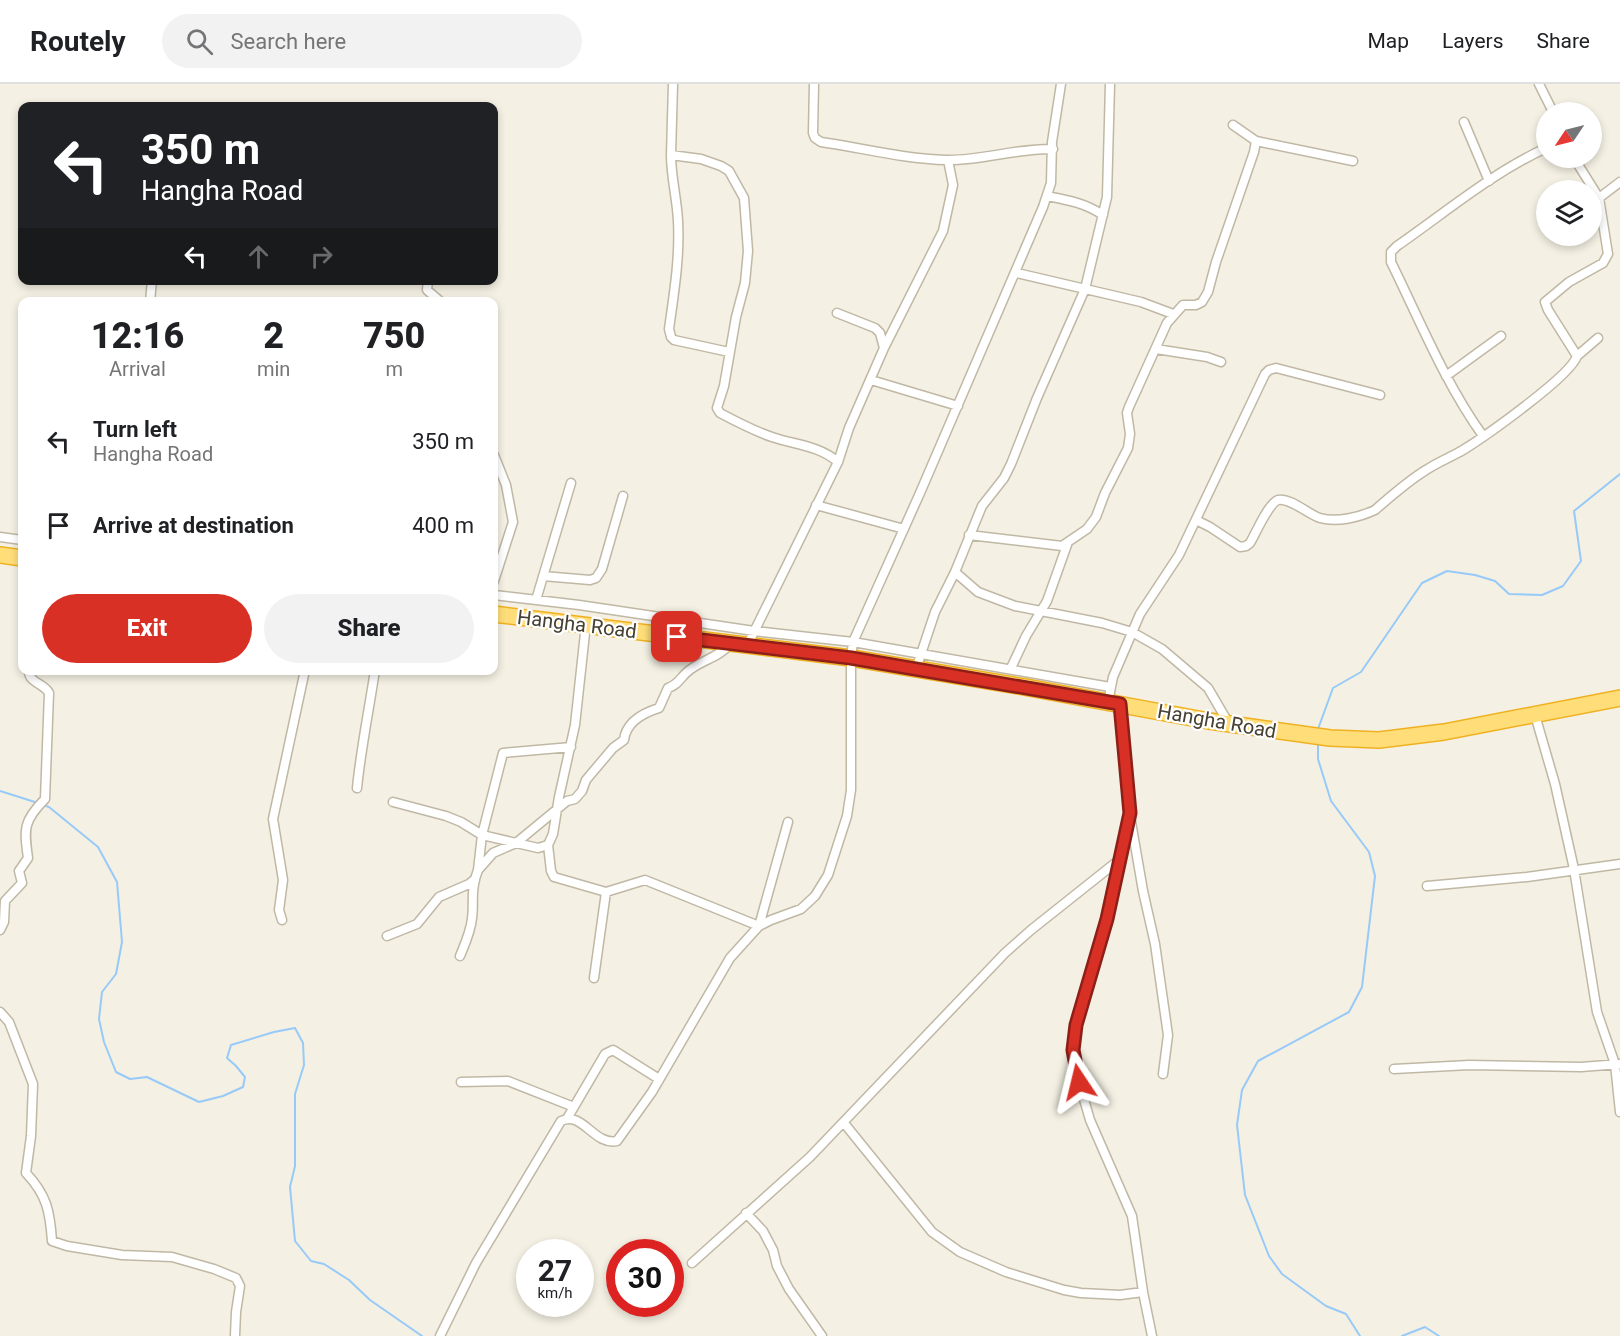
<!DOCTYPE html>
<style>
:root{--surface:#fff;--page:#f2f2f2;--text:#202124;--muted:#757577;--line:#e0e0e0;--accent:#d93025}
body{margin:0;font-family:Roboto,sans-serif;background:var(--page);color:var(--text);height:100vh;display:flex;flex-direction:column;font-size:22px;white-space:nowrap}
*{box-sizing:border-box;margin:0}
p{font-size:20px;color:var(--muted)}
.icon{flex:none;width:33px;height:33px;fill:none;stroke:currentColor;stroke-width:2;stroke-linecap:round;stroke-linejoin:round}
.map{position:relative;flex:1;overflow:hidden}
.panel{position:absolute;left:18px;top:213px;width:480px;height:378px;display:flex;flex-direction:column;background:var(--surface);border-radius:12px;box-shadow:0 3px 9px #0003}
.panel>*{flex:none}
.hud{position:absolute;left:18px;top:18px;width:480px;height:183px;border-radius:12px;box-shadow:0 3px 9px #0003;background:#202124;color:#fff;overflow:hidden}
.needle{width:39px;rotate:235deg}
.tools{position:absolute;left:1536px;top:18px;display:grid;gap:12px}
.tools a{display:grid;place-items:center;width:66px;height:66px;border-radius:50%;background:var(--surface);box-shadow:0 3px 9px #0003;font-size:30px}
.speed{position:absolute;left:516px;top:1155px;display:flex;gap:12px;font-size:30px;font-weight:700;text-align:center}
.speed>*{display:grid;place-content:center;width:78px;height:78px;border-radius:50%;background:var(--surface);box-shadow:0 3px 9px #0003;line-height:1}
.speed small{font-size:15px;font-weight:400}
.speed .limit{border:9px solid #d22;background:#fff;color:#111}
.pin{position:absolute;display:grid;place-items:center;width:51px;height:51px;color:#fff;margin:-26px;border-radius:12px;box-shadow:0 3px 9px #0006}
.me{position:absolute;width:66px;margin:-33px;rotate:350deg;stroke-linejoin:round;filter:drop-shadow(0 0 4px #0008)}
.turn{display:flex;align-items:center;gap:21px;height:126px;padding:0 24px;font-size:27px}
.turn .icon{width:78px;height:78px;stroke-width:2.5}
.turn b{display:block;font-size:42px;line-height:51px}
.lanes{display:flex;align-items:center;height:57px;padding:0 24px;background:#0003;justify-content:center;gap:30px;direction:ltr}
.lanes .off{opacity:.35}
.eta{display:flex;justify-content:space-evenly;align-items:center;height:102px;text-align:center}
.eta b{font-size:36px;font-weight:800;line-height:42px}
.button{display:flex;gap:12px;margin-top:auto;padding:12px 24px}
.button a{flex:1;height:69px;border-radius:36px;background:var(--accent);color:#fff;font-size:24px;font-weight:800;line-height:69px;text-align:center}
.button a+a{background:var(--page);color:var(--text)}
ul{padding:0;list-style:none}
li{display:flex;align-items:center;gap:18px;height:84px;padding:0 24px}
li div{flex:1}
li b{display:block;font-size:22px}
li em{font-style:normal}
header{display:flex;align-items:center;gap:36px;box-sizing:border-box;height:84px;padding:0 30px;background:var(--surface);border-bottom:2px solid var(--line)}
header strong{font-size:28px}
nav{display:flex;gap:33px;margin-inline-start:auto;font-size:21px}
.search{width:420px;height:54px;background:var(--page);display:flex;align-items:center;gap:15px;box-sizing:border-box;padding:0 21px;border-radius:33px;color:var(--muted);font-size:22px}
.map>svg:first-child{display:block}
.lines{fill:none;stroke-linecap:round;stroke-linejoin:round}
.stream{stroke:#97caf8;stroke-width:2}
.minor-casing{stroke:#c0b8a5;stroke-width:11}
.trunk-casing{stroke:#efb122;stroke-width:18}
.minor{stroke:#fff;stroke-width:8}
.trunk{stroke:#ffde79;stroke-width:15}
.route-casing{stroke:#8d1f18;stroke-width:15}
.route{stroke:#d93025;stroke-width:10}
.labels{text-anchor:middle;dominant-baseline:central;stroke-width:4.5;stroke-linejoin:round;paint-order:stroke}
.street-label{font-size:20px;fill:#464032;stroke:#fff}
</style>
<header>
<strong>Routely</strong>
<div class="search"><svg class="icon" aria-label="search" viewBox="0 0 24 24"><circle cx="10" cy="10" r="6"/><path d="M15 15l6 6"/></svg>Search here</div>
<nav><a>Map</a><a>Layers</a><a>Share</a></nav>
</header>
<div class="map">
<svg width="1620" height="1252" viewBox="0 0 1620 1252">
<rect width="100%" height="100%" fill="#f4f0e3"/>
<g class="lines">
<path class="stream" d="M1318,645L1333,604L1361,588L1422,499L1447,487L1475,491L1495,497L1509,510L1542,511L1563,502L1581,477L1574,427L1620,390
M1318,657V675L1331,717L1369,768L1375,792L1362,903L1349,928L1258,977L1242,1006L1237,1041L1245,1111L1269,1172L1282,1190L1326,1222L1346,1230L1360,1252
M0,707L38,719
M43,721L49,723L98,763L117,798L122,858L116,890L102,908L99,935L104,958L116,988L130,995L147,993L199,1018L223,1012L243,1003L245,993L236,982L227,974L231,961L274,948L295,944L303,959L304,981L295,1010V1082L290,1103L295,1157L311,1177L324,1180L349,1196L370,1216L422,1252
M1402,1252L1425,1243L1439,1252"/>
<g class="minor-casing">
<path id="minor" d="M673,0L671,71L701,75L721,82L729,87L744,114L748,167L745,199L736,233L724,302L717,324L720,329C737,338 754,347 772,353C795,361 818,361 838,378
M814,0L813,49L815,54L821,58C863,64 904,75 946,76C981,77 1017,64 1053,65
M1539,0L1553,28
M1464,38L1489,97
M1256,57L1353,77
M671,71C671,93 677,115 678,137C680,173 674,209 669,245L671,253L674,256L729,268
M1047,112C1068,116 1085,119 1103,131
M1599,114L1620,98
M1017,189L1141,218L1173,230
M428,196L427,206L441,218
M150,218L152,196
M884,264L943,147L953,101L948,76
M1156,265L1207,273L1221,278
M1577,272L1598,254
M1446,292L1501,252
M871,296L958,322
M1483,352C1445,299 1420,237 1391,178V168L1397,162C1446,128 1492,89 1546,64
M494,371L506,401L513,438L494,497
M816,421L904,445
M1196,436L1210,443L1240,463L1246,462L1250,459C1256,449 1268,420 1278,416C1290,413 1309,431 1320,434C1337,439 1360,433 1375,426C1391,412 1408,397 1426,386C1438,378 1451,373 1463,366C1484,353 1571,292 1577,272L1548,226L1545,218L1569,198L1603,179L1608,170L1599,114L1574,74
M969,451L1062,462L1087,445L1096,433L1105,409L1128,364L1130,350L1127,329L1129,323L1167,239L1183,221H1196L1202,218L1208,208L1216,178L1254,68L1256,57L1233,41
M0,453L22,456
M955,488L978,508L1015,522L1102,539L1132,548L1162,565L1208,604L1229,640
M543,492L590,496L596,494L602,485L623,412
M494,511L579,521L754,547L853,558L1110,603
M536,516L571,399
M747,562L838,378L849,344L884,264L880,249L875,244L837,229
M1011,584L1026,552L1047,517L1067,461
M916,585L935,528L955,488L982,422L1004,394L1011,380L1037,314L1085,205L1107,113L1110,0
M1108,618L1113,593L1140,530L1179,471L1265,290L1269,286L1276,284L1380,311
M1120,620L1129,729L1107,835L1079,927L1074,953L1073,966L1079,998L1090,1036L1132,1132L1143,1208L1152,1252
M1535,631L1555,700L1574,785L1597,928L1615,980L1620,1028
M357,704C361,664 369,626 375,586
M393,718L446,732L461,738L482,751L538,764L548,761L553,750L559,713L575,641L586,540
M1130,732L1143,807L1155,860L1168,951L1163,990
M548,761L551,787L554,793L606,808L645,796L759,842L788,738
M478,786L493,769L516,759L567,717L575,715L582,707L586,696L613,664L624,656C626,638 643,629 659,624L668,604C677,601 679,596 686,589C698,577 719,574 730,560
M1427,802L1527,793L1620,780
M282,836L279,826L283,796L273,735L305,586
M0,846L4,838L5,817L22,799L19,787L28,774C24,745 23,737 45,715L49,609C44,599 28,599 29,586
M387,852L417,840L439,813L469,800L475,795L478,786L482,751L503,669L571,663
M460,872C465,860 471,847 472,834C474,821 471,809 475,796
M594,894L606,808
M0,928L9,938L33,1000L31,1052L26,1089C47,1111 50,1128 52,1157L67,1162L122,1171L172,1173L214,1185L236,1194L240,1202L236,1228L235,1252
M1394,985L1469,981L1581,983L1620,980
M461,998L508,997L574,1023
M568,1033L605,970L613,966L659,995
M844,1039L932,1148L960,1168L1006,1188L1064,1206L1081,1209L1120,1211L1143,1208
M746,1129L763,1147L773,1166L777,1182L789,1205L822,1252
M692,1179L810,1073L1005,869L1031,846L1119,776
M440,1252L476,1179L561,1037C582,1026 594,1062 617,1057L652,1008L730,874L759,842L771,836L801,825L815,812L828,791L847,732L851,706V574L853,558L920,409L1043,123L1051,99L1052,58L1061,0"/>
</g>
<g class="trunk-casing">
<path id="trunk" d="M0,471L22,474
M494,530L851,574L1025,603L1209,637L1330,654L1379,656L1444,648L1620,614"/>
</g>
<use href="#minor" class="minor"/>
<use href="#trunk" class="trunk"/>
</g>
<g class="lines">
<g class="route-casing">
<path id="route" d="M677,553L851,574L1120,620L1130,729L1107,835L1076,941L1073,966L1079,998"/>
</g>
<use href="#route" class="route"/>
</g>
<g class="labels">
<g class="street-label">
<text transform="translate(577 540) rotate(7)">Hangha Road</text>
<text transform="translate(1217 637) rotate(10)">Hangha Road</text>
</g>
</g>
</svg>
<div class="tools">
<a><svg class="needle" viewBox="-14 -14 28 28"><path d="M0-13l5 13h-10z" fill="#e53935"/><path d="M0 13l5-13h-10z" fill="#757577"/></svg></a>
<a><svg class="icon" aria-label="layers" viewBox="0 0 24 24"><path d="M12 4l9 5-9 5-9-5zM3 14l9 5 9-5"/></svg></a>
</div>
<div class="speed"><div>27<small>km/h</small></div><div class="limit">30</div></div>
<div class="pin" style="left:677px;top:553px;background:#d93025"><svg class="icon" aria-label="arrive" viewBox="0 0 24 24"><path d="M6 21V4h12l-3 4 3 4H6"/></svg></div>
<svg class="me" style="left:1079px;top:998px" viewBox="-20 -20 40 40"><path d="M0-17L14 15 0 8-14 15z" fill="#d93025" stroke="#fff" stroke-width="4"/></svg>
<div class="hud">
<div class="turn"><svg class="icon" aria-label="left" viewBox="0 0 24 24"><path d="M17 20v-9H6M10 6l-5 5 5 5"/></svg><div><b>350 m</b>Hangha Road</div></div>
<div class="lanes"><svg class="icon" aria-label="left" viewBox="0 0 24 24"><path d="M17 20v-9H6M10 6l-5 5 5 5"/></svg><svg class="icon off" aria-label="ahead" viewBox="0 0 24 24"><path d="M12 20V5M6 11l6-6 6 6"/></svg><svg class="icon off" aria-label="right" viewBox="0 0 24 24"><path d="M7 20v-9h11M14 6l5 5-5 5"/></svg></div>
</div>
<section class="panel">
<div class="eta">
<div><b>12:16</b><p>Arrival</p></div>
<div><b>2</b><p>min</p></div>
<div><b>750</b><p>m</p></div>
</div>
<ul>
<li><svg class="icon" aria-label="left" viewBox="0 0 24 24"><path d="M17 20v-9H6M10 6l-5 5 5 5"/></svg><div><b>Turn left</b><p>Hangha Road</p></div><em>350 m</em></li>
<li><svg class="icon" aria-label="arrive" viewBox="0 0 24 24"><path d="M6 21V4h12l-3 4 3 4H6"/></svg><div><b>Arrive at destination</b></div><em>400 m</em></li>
</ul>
<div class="button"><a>Exit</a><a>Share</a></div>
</section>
</div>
